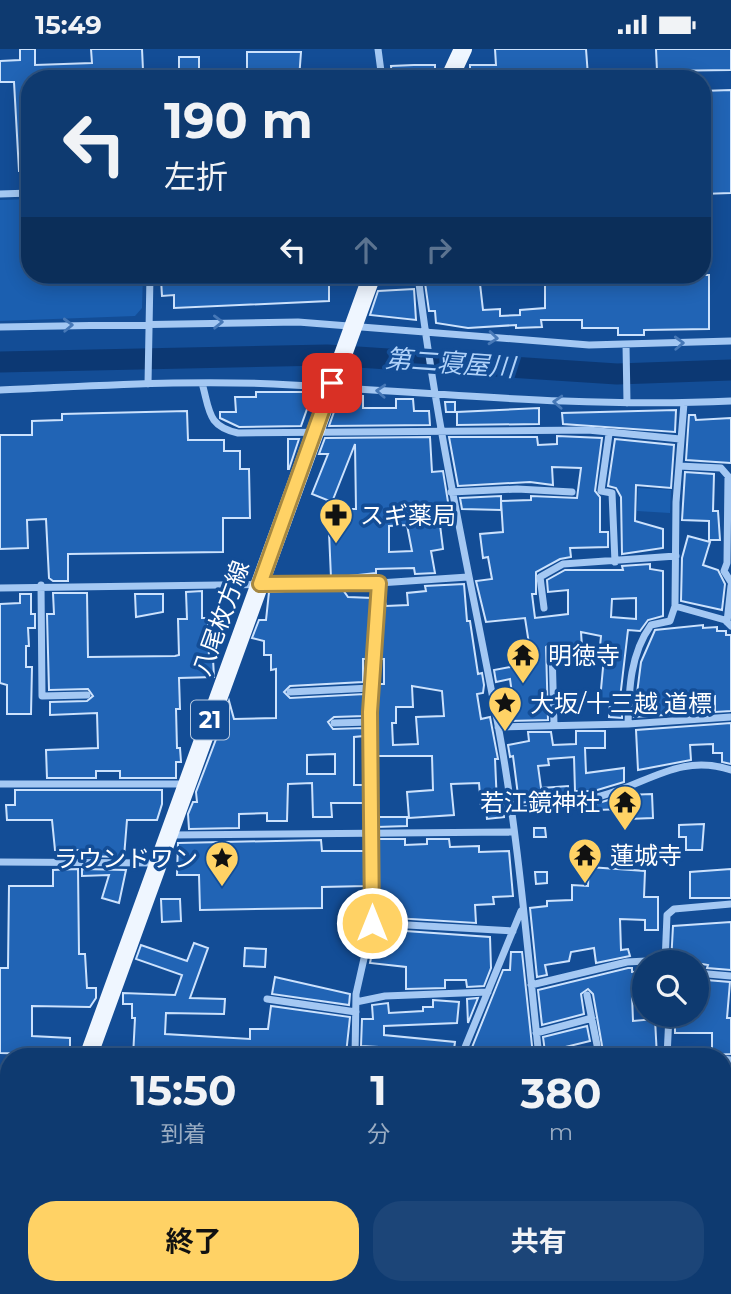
<!DOCTYPE html>
<html lang="ja">
<meta charset="utf-8">
<style>
:root{--surface:#0e3a70;--page:#1c4578;--text:#f1f3f6;--muted:#9badc3;--line:#2e5483;--accent:#ffd265}
body{margin:0;font-family:Montserrat,"Noto Sans JP",sans-serif;background:var(--page);color:var(--text);height:100vh;display:flex;flex-direction:column;font-size:26px;white-space:nowrap}
*{box-sizing:border-box;margin:0}
p{font-size:23px;color:var(--muted)}
.icon{flex:none;width:38px;height:38px;fill:none;stroke:currentColor;stroke-width:2;stroke-linecap:round;stroke-linejoin:round}
.map{position:relative;flex:1;overflow:hidden}
.panel{position:absolute;left:0px;top:999px;width:732px;height:247px;display:flex;flex-direction:column;background:var(--surface);border-radius:28px 28px 0 0;box-shadow:0 4px 18px #0003,0 0 0 2px var(--line)}
.panel>*{flex:none}
.guide{position:absolute;left:21px;top:21px;width:690px;height:214px;border-radius:28px;box-shadow:0 4px 18px #0003,0 0 0 2px var(--line);background:#0e3a70;color:var(--text);overflow:hidden}
.controls{position:absolute;left:632px;top:901px;display:grid;gap:14px}
.controls a{display:grid;place-items:center;width:77px;height:77px;border-radius:50%;background:var(--surface);box-shadow:0 4px 18px #0003,0 0 0 2px var(--line);font-size:35px}
.pin{position:absolute;display:grid;place-items:center;width:60px;height:60px;color:#fff;margin:-30px;border-radius:14px;box-shadow:0 4px 10px #0006}
.me{position:absolute;width:77px;margin:-38px;rotate:0deg;stroke-linejoin:round;filter:drop-shadow(0 0 5px #0008)}
.turn{display:flex;align-items:center;gap:24px;height:147px;padding:0 28px;font-size:32px}
.turn .icon{width:91px;height:91px;stroke-width:2.5}
.turn b{display:block;font-size:49px;line-height:60px}
.lanes{display:flex;align-items:center;height:66px;padding:0 28px;background:#0003;justify-content:center;gap:35px;direction:ltr}
.lanes .off{opacity:.35}
.eta{display:flex;justify-content:space-evenly;align-items:center;height:119px;text-align:center}
.eta b{font-size:42px;font-weight:700;line-height:49px}
.cta{display:flex;gap:14px;margin-top:auto;padding:14px 28px}
.cta a{flex:1;height:80px;border-radius:28px;background:var(--accent);color:#111;font-size:28px;font-weight:700;line-height:80px;text-align:center}
.cta a+a{background:var(--page);color:var(--text)}
.status{display:flex;justify-content:space-between;align-items:center;height:49px;padding:0 35px;background:var(--surface);direction:ltr}
.status svg{height:19px;fill:currentColor}
.map>svg:first-child{display:block}
.green{fill:#1b5fb0}
.lines{fill:none;stroke-linecap:round;stroke-linejoin:round}
.river{stroke:#0c3873;stroke-width:21}
.building{fill:#2164b5;stroke:#cce2fd;stroke-width:2;fill-rule:evenodd}
.street{stroke:#a4c8f3;stroke-width:7}
.primary{stroke:#eff6ff;stroke-width:18}
.oneway{stroke:#4678b7}
.route-casing{stroke:#a68842;stroke-width:18}
.route{stroke:#ffd265;stroke-width:12}
.labels{text-anchor:middle;dominant-baseline:central;stroke-width:7;stroke-linejoin:round;paint-order:stroke}
.shield{fill:#134d96;stroke:#b8cae0;stroke-width:2}
.shield-label{font-size:23px;font-weight:bold;fill:#fff}
.poi-label{font-size:24px;fill:#fff;stroke:#134d96;text-anchor:start}
.street-label{font-size:24px;fill:#fff;stroke:#134d96}
.water-label{font-size:26px;font-style:italic;fill:#b0d2f9;stroke:#134d96}
</style>
<div class="status"><b>15:49</b><svg viewBox="0 0 49 12"><path d="M0 12V9h3v3zM5 12V6h3v6zM10 12V3h3v9zM15 12V0h3v12zM26 1h20v11H26zM47 4h2v5h-2z"/></svg></div>
<div class="map">
<svg width="731" height="1245" viewBox="0 0 731 1245">
<rect width="100%" height="100%" fill="#134d96"/>
<path class="green" d="M30,150V226H143L142,259L135,267L0,272V151Z
M638,439L671,441L670,464L637,462Z
M723,1191L731,1192V1237H723Z
M19,1237H260L259,1245H16Z"/>
<g class="lines">
<path class="river" d="M0,313L327,306L617,325L731,321"/>
</g>
<path class="building" d="M20,0H35V16L92,14L91,0H142L143,21L179,20V8H199V30H30V121L19,122L14,33H0V12L20,11Z
M495,0H586L588,27L470,29V16H496Z
M656,0H731V21L657,22Z
M247,3H301L299,30H267V24L247,23Z
M414,16H435V30H392L391,17Z
M731,41V144L702,145V42Z
M174,226L329,227V252L174,259V246L162,247L161,230H174Z
M479,226L483,261L500,260V267L520,266V261L545,259V226H709V280L644,281V286H618V279H582V271H541L542,278L516,279V276L468,279L436,274L435,262H429L424,227Z
M414,240L416,271L370,266L378,242Z
M256,343H307V360L301,377L239,378L220,369V363H236L235,348H256Z
M340,346L363,347V359H396V350H413L414,362H429L430,376L329,377Z
M445,353H455V363H446Z
M539,359V375L457,376V363Z
M676,361L675,383L563,375L562,364Z
M187,362L188,391H224V402H240V420H249L250,469H223V503L68,505V532H53L49,529L46,470L27,471L28,499L0,500V386H32V372L62,371V365Z
M689,366H695L696,371L731,369V414L686,411Z
M557,387L602,389L595,442L600,448V483H608V498L570,499L571,508L560,510L536,523V545H532L535,569L568,565V541L548,543L547,531L565,521H623L622,517L650,515V520L663,522V567L648,571L640,582L628,581L619,658L622,659V669L609,668L610,652L600,651L604,608L599,607L601,587L581,583L583,613L559,615L557,596L551,594L546,598L548,671L503,672L500,653L513,652L510,630L496,633L494,621L532,614L525,569L486,573L476,532L492,530L488,508L483,509L480,485L503,483L501,452L531,451V447L577,449L581,419L552,418L553,436L530,433L458,437L449,388H537L538,396L557,395ZM636,549V570L611,568L612,550Z
M430,388L432,423L443,422L449,459L438,460L443,500L431,502L435,524L415,525L414,519L376,520V524L331,529L328,460H356L355,395L332,453L312,445L328,405H319L325,389ZM407,476L412,502L389,503V477Z
M288,390H299L289,420H288Z
M615,390L674,396L671,439L636,436L635,472L663,480V499L622,505L621,448L616,439L608,437Z
M685,423L714,425L713,462H718L720,491H709V472L682,471Z
M501,447V461L462,460L460,449Z
M688,487L710,493L703,516L718,521L725,535L722,561L681,552L682,509Z
M464,535L467,572H470L478,625L482,624L484,636L483,644L477,645L481,670L490,668L498,710H495L497,755H503L504,768L487,770L486,759L481,760L479,734L451,735L454,766L409,769L407,743L433,741L432,707H377L378,635H384V610H380L384,548L386,557L408,556L407,544L426,542L425,537ZM412,637L442,642L444,667L416,668L418,695L393,696L392,674H396V658H413Z
M302,541H343L348,548L372,549L368,610H363V633L290,637L284,643L290,649L365,645L364,667L334,668L328,673L333,680L364,679V687L354,688V736H365V754H331L332,768H313L312,734L288,735L287,772H267V764L239,765V779L189,780L188,765L193,753H197L196,743L218,685L221,684L220,679L229,652L234,670L276,669V620L271,621V606H264V592L252,589L259,571H266L269,543ZM335,705V725H307V706Z
M202,542V569H208L209,611L213,610L214,628L179,629L180,660H176L177,699H180L181,713H176V729H120V722H96V729H47L46,701L98,699L97,664L50,666V653L87,652L93,647L88,640L49,641L47,565H54L53,544H87L88,608L175,607L179,606L178,570H187L186,543Z
M20,545H31V565H35V579H28L29,597H26V618H32L31,665H7V636L0,634V555L20,554Z
M135,545H163V563L136,568Z
M703,576V579L717,578V582H726V586H731V662L715,663V647H695L696,664L634,668L641,613L655,581Z
M731,674V715L722,713V704H713V695L690,696L691,711L638,721L636,681Z
M576,682H605V699H585L586,724L624,719V733L594,742H575L574,708L548,710L549,716L538,717L541,739L568,737L569,748L519,754L513,707L510,708L508,696L529,692L528,683H551L553,696L576,695Z
M15,741H162V755L157,771H127L124,808L82,807V801H55L52,771H7L6,756H15Z
M652,745L653,769L628,770V760L595,761V755L625,746Z
M377,768H407V777L377,778Z
M704,775L702,801H686V788H679V776Z
M534,779H545L546,788H534Z
M377,790H405V796L427,795V790H449L450,798L479,797V803L509,802L513,847L493,848L494,855L475,856L476,874L378,868Z
M321,791L322,802H365L366,837L322,838V859L200,861L199,826H177L178,794Z
M589,818L645,822L644,848H658V881H645V871L620,870L621,901L628,900L630,907L596,914L594,899L571,903L569,912L545,916L547,926L537,928L530,859L547,857V852L572,851V836L588,837Z
M78,820L79,905H85L87,939H96V949L90,958L32,957V987L70,989V1006L0,1004V919H8L9,837H53V821Z
M82,820L126,821L119,854L102,849L109,826L82,827Z
M731,820V849H690V823Z
M535,823H547V834L536,835Z
M161,850H180L181,872L162,873Z
M731,873V921L707,919L708,916L696,914H671L673,877Z
M377,880L490,888L491,919L484,937L467,938L466,931H445V939L406,940V918L370,914Z
M194,894L208,899L190,949L225,950L224,965L166,964L165,985L250,990V980H268L271,957L350,968L346,1005L260,1001V1008H133L135,969H132V955H123V944L175,946L182,926L136,910L141,896L187,912Z
M245,899L266,900L265,918L244,917Z
M511,903H522L533,1006L471,1008V1001L503,921H510Z
M628,919H632V923L644,922V946H632L633,972L655,970L657,1008H604L593,945L588,940L581,945L584,965L542,976L538,941Z
M275,928L350,945L349,956L272,945Z
M706,931L730,933L727,969H731V1005L712,1006V984H675V968H696V943L706,944Z
M478,949L468,974L467,950Z
M433,951L459,953L457,974L384,977V986L455,993L453,1008H378V998L361,997L362,970H373L372,956L388,954L389,964L423,962V958H433Z
M587,977L590,992L545,1003L543,988Z"/>
<g class="lines">
<path class="street" d="M378,0L382,30
M0,145L30,144
M418,226C436,378 470,526 498,676C518,785 527,897 539,1008
M0,278L298,273L589,296L731,292
M626,295L627,354
M202,334C210,362 207,377 238,384L588,381L680,390
M148,335L150,226
M0,341C97,337 195,330 292,336C438,344 584,359 731,352
M684,354L676,453L675,557L725,571L731,577
M609,385L601,442L612,444L615,513
M679,417L721,419L728,427L727,514L724,522L731,533
M451,443L517,440L572,443
M41,536L42,647L87,646
M0,539L379,534L468,528
M544,559L540,528L563,515L676,507
M727,573L731,537
M552,600L554,675
M290,643L371,639
M334,674L370,673
M628,675C629,641 630,605 651,576L670,572L675,557
M498,678L628,675L731,668
M0,735H186
M510,761C541,758 571,755 601,747C647,735 680,704 731,721
M171,786L514,783
M0,813L157,814
M372,874L513,882
M665,914L667,866L674,860L731,855
M696,924L731,927
M531,936L627,913L665,911
M587,946L597,996
M267,950L356,963
M356,953L385,947L488,943
M536,984L592,969
M355,1008L356,945L372,874L370,663L379,534
M461,1008L521,862
M667,1008L669,966
M723,1010L731,1011
M723,1037L731,1036
M351,1237L354,1245
M610,1237L611,1245
M694,1237L696,1245
M380,1245L381,1237"/>
<path class="primary" d="M449,30L463,0
M88,1008L372,226
M723,1114H731
M0,1200L9,1199
M4,1245L9,1232"/>
</g>
<defs><path id="oneway-chevron" d="M-2-3.5L2.5 0L-2 3.5" fill="none" stroke-width="1.6" stroke-linecap="round" stroke-linejoin="round" transform="scale(1.75)"/></defs>
<g class="oneway">
<use href="#oneway-chevron" transform="translate(218 273) rotate(-1)"/>
<use href="#oneway-chevron" transform="translate(68 276) rotate(-2)"/>
<use href="#oneway-chevron" transform="translate(493 289) rotate(5)"/>
<use href="#oneway-chevron" transform="translate(679 294) rotate(-2)"/>
<use href="#oneway-chevron" transform="translate(381 342) rotate(-177)"/>
<use href="#oneway-chevron" transform="translate(558 353) rotate(-177)"/>
</g>
<g class="lines">
<g class="route-casing">
<path id="route" d="M332,334L260,535L379,534L370,663L372,874"/>
</g>
<use href="#route" class="route"/>
</g>
<defs>
<g id="pharmacy-pin" transform="scale(1.75)"><path d="M0 17L-7.5 6A9.5 9.5 0 1 1 7.5 6Z" fill="#ffd265" stroke="#134d96"/><path d="M-2-6h4v4h4v4h-4v4h-4v-4h-4v-4h4Z" fill="#111"/></g>
<g id="temple-pin" transform="scale(1.75)"><path d="M0 17L-7.5 6A9.5 9.5 0 1 1 7.5 6Z" fill="#ffd265" stroke="#134d96"/><path d="M0-6L5-2H3V0L6.5 2.5H4V6H1.5V3h-3V6H-4V2.5H-6.5L-3 0V-2H-5Z" fill="#111"/></g>
<g id="sight-pin" transform="scale(1.75)"><path d="M0 17L-7.5 6A9.5 9.5 0 1 1 7.5 6Z" fill="#ffd265" stroke="#134d96"/><path d="M0-6L1.8-2.2L6-1.7L2.9 1.2L3.7 5.4L0 3.3L-3.7 5.4L-2.9 1.2L-6-1.7L-1.8-2.2Z" fill="#111"/></g>
</defs>
<g fill-rule="evenodd">
<use href="#pharmacy-pin" x="336" y="466"/>
<use href="#temple-pin" x="523" y="606"/>
<use href="#sight-pin" x="505" y="654"/>
<use href="#temple-pin" x="625" y="753"/>
<use href="#temple-pin" x="585" y="806"/>
<use href="#sight-pin" x="222" y="809"/>
</g>
<g class="labels">
<rect class="shield" x="191" y="651.5" width="38" height="39" rx="5"/>
<g class="shield-label">
<text x="210" y="671">21</text>
</g>
<g class="poi-label">
<text x="360" y="466">スギ薬局</text>
<text x="548" y="606">明徳寺</text>
<text x="530" y="654">大坂/十三越 道標</text>
<text x="600" y="753" text-anchor="end">若江鏡神社</text>
<text x="610" y="806">蓮城寺</text>
<text x="198" y="809" text-anchor="end">ラウンドワン</text>
</g>
<g class="street-label">
<text transform="translate(221 569) rotate(-70)">八尾枚方線</text>
</g>
<g class="water-label">
<text transform="translate(450 314) rotate(4)">第二寝屋川</text>
</g>
</g>
</svg>
<div class="controls">
<a><svg class="icon" aria-label="search" viewBox="0 0 24 24"><circle cx="10" cy="10" r="6"/><path d="M15 15l6 6"/></svg></a>
</div>
<div class="pin" style="left:332px;top:334px;background:#d93025"><svg class="icon" aria-label="arrive" viewBox="0 0 24 24"><path d="M6 21V4h12l-3 4 3 4H6"/></svg></div>
<svg class="me" style="left:372px;top:874px" viewBox="-20 -20 40 40"><circle r="17" fill="#ffd265" stroke="#fff" stroke-width="3"/><path d="M0-11L8 9 0 5-8 9z" fill="#fff"/></svg>
<div class="guide">
<div class="turn"><svg class="icon" aria-label="left" viewBox="0 0 24 24"><path d="M17 20v-9H6M10 6l-5 5 5 5"/></svg><div><b>190 m</b>左折</div></div>
<div class="lanes"><svg class="icon" aria-label="left" viewBox="0 0 24 24"><path d="M17 20v-9H6M10 6l-5 5 5 5"/></svg><svg class="icon off" aria-label="ahead" viewBox="0 0 24 24"><path d="M12 20V5M6 11l6-6 6 6"/></svg><svg class="icon off" aria-label="right" viewBox="0 0 24 24"><path d="M7 20v-9h11M14 6l5 5-5 5"/></svg></div>
</div>
<section class="panel">
<div class="eta">
<div><b>15:50</b><p>到着</p></div>
<div><b>1</b><p>分</p></div>
<div><b>380</b><p>m</p></div>
</div>
<div class="cta"><a>終了</a><a>共有</a></div>
</section>
</div>
